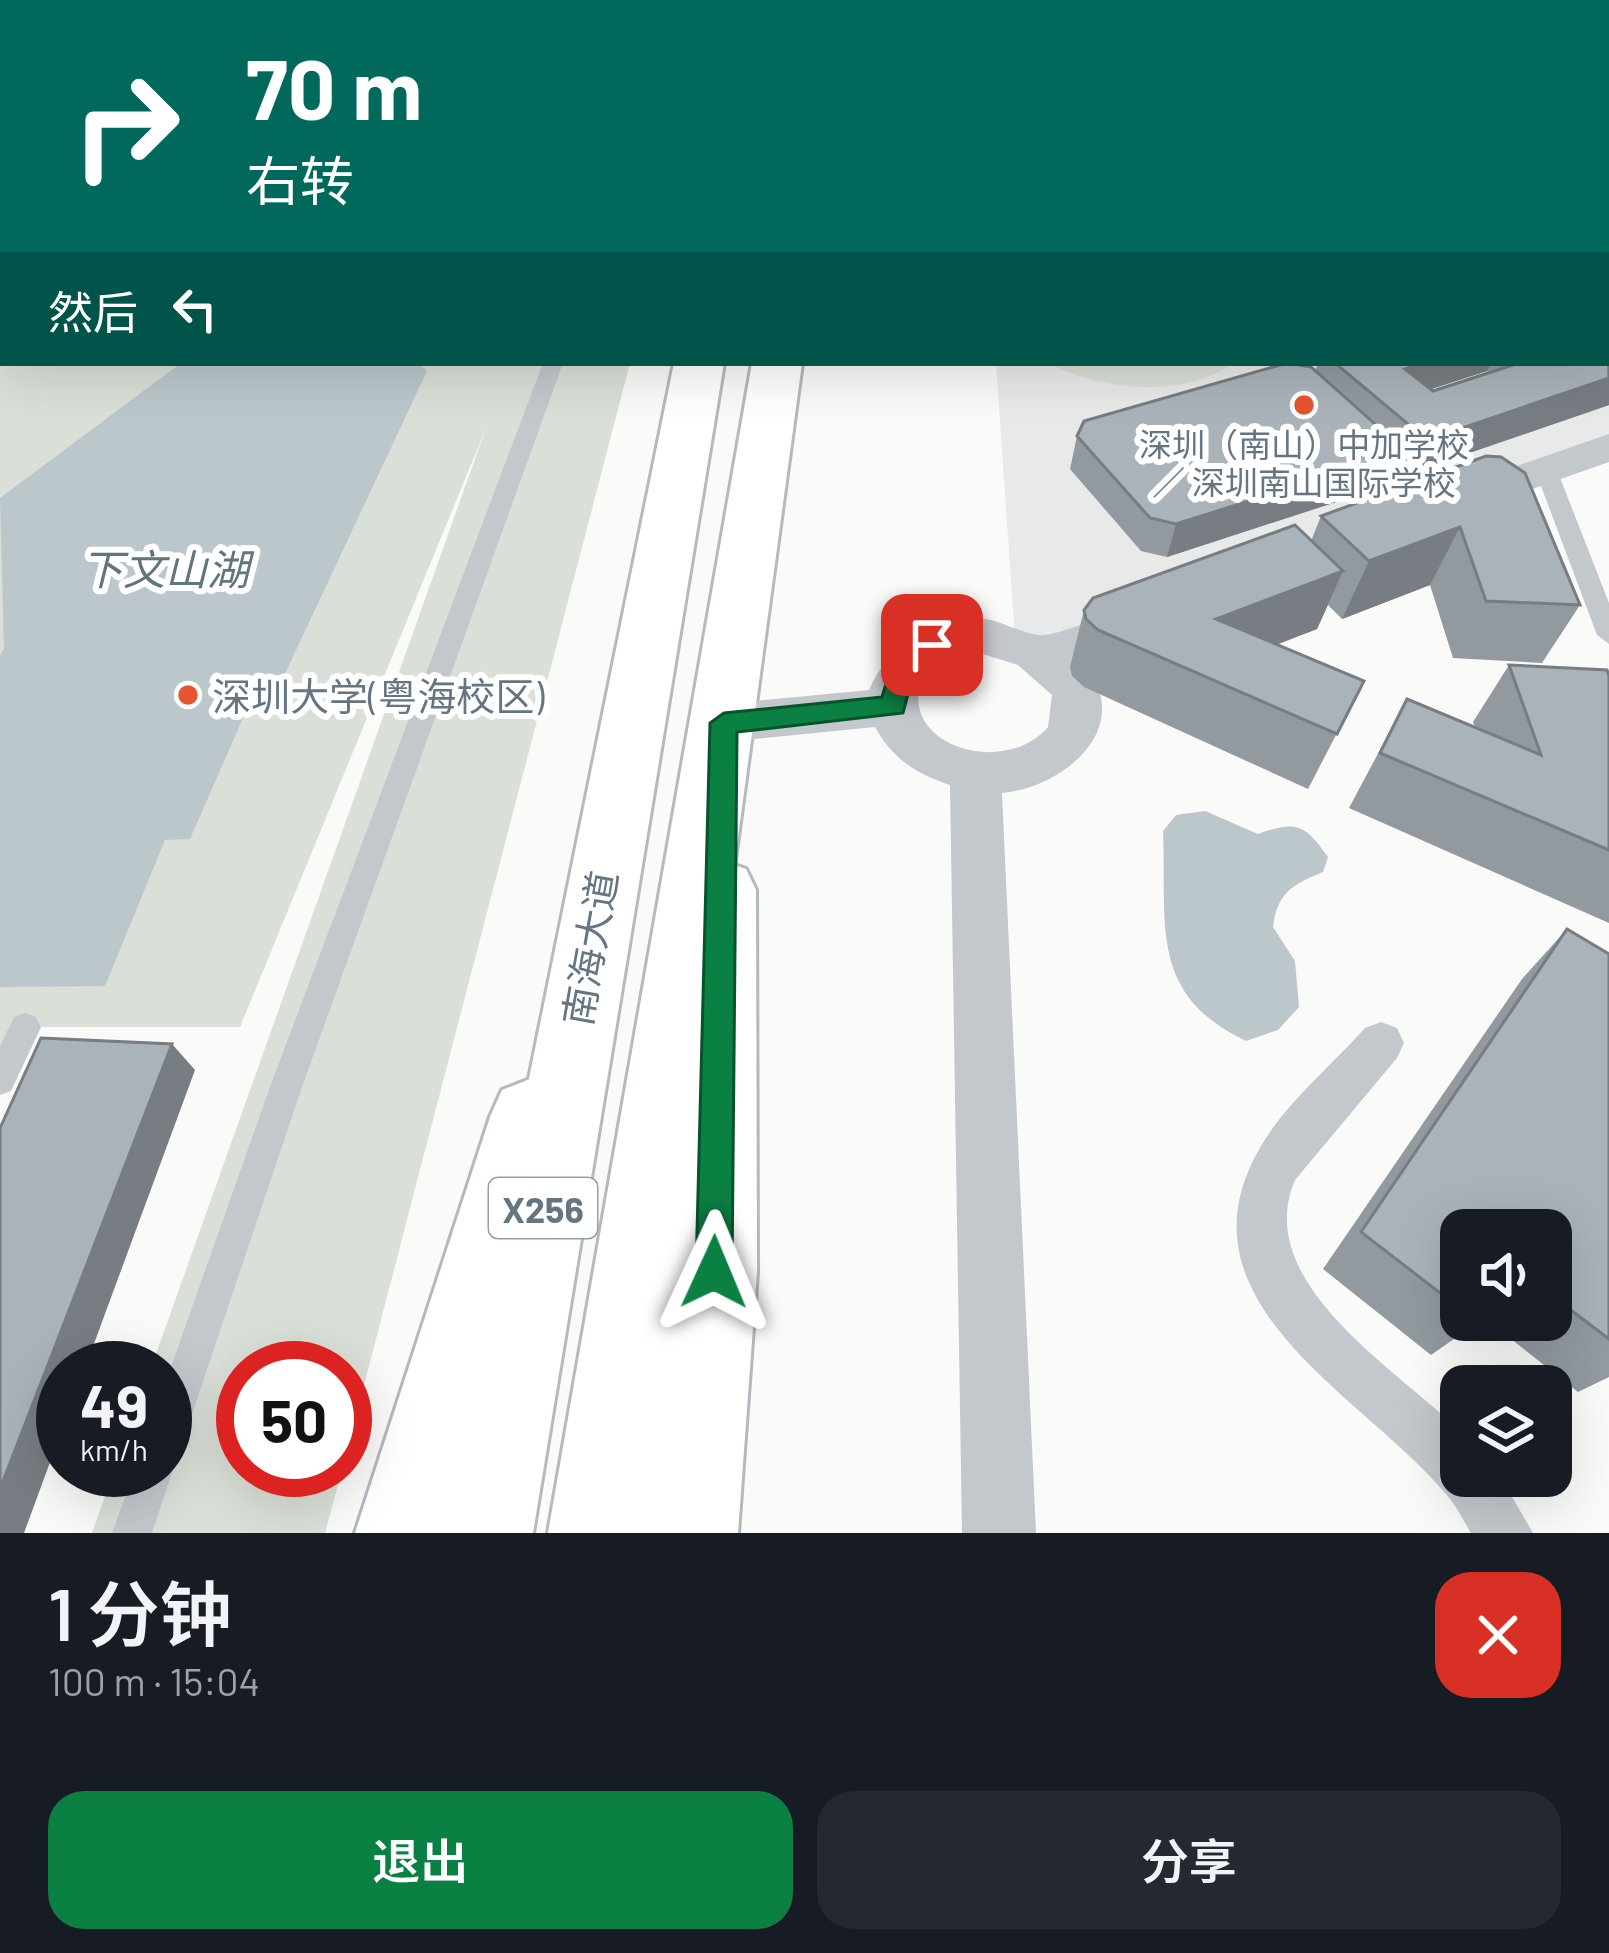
<!DOCTYPE html>
<html lang="zh">
<meta charset="utf-8">
<style>
:root{--surface:#171b24;--page:#242831;--text:#f1f3f6;--muted:#9ea1a6;--accent:#0b8043}
body{margin:0;font-family:Barlow,"Noto Sans SC",sans-serif;background:var(--page);color:var(--text);height:100vh;display:flex;flex-direction:column;font-size:45px;white-space:nowrap}
*{box-sizing:border-box;margin:0}
p{font-size:39px;color:var(--muted)}
.icon{flex:none;width:66px;height:66px;fill:none;stroke:currentColor;stroke-width:2;stroke-linecap:round;stroke-linejoin:round}
.map{position:relative;height:1533px;overflow:hidden}
.panel{display:flex;flex-direction:column;background:var(--surface);flex:1}
.panel>*{flex:none}
.hud{position:absolute;left:0px;top:0px;width:1611px;height:366px;box-shadow:0 12px 48px #0002;background:#00695c;color:#fff;overflow:hidden}
.buttons{position:absolute;left:1440px;top:1209px;display:grid;gap:24px}
.buttons a{display:grid;place-items:center;width:132px;height:132px;border-radius:24px;background:var(--surface);box-shadow:0 12px 48px #0002;font-size:60px}
.speed{position:absolute;left:36px;top:1341px;display:flex;gap:24px;font-size:60px;font-weight:700;text-align:center}
.speed>*{display:grid;place-content:center;width:156px;height:156px;border-radius:50%;background:var(--surface);box-shadow:0 12px 48px #0002;line-height:1}
.speed small{font-size:30px;font-weight:400}
.speed .limit{border:18px solid #d22;background:#fff;color:#111}
.pin{position:absolute;display:grid;place-items:center;width:102px;height:102px;color:#fff;margin:-51px;border-radius:24px;box-shadow:0 6px 18px #0006}
.me{position:absolute;width:132px;margin:-66px;rotate:1deg;stroke-linejoin:round;filter:drop-shadow(0 0 9px #0008)}
.turn{display:flex;align-items:center;gap:42px;height:252px;padding:0 48px;font-size:54px}
.turn .icon{width:156px;height:156px;stroke-width:2.5}
.turn b{display:block;font-size:84px;line-height:102px}
.then{display:flex;align-items:center;height:114px;padding:0 48px;background:#0003;gap:24px;font-size:45px}
.round{display:grid;place-items:center;flex:none;width:126px;height:126px;border-radius:36px;background:var(--page)}
.headline{display:flex;align-items:center;justify-content:space-between;height:204px;padding:0 48px}
h1{font-size:72px;font-weight:600;line-height:90px}
.cta{display:flex;gap:24px;margin-top:auto;padding:24px 48px}
.cta a{flex:1;height:138px;border-radius:36px;background:var(--accent);color:#fff;font-size:48px;font-weight:600;line-height:138px;text-align:center}
.cta a+a{background:var(--page);color:var(--text)}
.map>svg:first-child{display:block}
.built{fill:#e8e9e9}
.green{fill:#dadfd7}
.water{fill:#bbc7cb}
.lines{fill:none;stroke-linecap:round;stroke-linejoin:round}
.secondary-casing{stroke:#b3babf;stroke-width:6}
.primary-casing{stroke:#b5babe;stroke-width:6}
.service{fill:#c3c8cc;fill-rule:evenodd}
.pedestrian{fill:#c3c8cc;fill-rule:evenodd}
.minor{fill:#c3c8cc;fill-rule:evenodd}
.tertiary{fill:#c3c8cc;fill-rule:evenodd}
.secondary{fill:#fff;fill-rule:evenodd}
.primary{fill:#fff;fill-rule:evenodd}
.wall{fill:#929a9f;fill-rule:evenodd}
.shaded-wall{fill:#777d82}
.building{fill:#aab3b9;stroke:#777d82;stroke-width:3}
.route{fill:#0b8043;stroke:#07532c;stroke-width:3}
.poi-dot{fill:#e4572e;stroke:#fff;stroke-width:4.5}
.labels{text-anchor:middle;dominant-baseline:central;stroke-width:12;stroke-linejoin:round;paint-order:stroke}
.far-poi-label{font-size:33px;fill:#657683;stroke:#fff}
.shield{fill:#fff;stroke:#939fa8;stroke-width:3}
.shield-label{font-size:36px;font-weight:bold;fill:#657683}
.poi-label{font-size:39px;fill:#657683;stroke:#fff;text-anchor:start}
.street-label{font-size:39px;fill:#657683;stroke:#fff}
.water-label{font-size:42px;font-style:italic;fill:#60757c;stroke:#fff}
</style>
<div class="map">
<svg width="1609" height="1533" viewBox="0 0 1609 1533">
<rect width="100%" height="100%" fill="#fafaf8"/>
<path class="built" d="M1609,115V448L1016,653L996,363H1608Z"/>
<path class="green" d="M0,224L3,363H630L345,1458V1368H243V1470H342L325,1533H92L114,1470H165V1368H151L486,428L240,1027H25L0,1080Z
M1046,363H1233C1180,401 1101,389 1046,363Z"/>
<path class="water" d="M181,363H418L427,371L275,695H253L190,839L165,840L105,986L0,987V656L4,648L0,498Z
M1205,811L1258,834C1296,820 1305,824 1328,857L1323,872C1293,884 1277,893 1273,927L1295,961L1299,1007L1278,1030L1246,1041C1148,994 1167,925 1163,831L1176,815Z"/>
<g class="lines">
<g class="secondary-casing">
<path id="secondary" d="M721,860L746,869L756,890L757,1272L738,1533H642L671,1272L686,890L696,869Z
M530,1079L558,1090L570,1117L451,1533H355L490,1117L502,1090Z"/>
</g>
<g class="primary-casing">
<path id="primary" d="M745,0H781V3H745Z
M809,0H845V3H809Z
M674,363H724L533,1533H437Z
M752,363H802L644,1533H548Z"/>
</g>
<path class="service" d="M3,0H17L18,3H4Z
M31,0H45L46,3H32Z
M384,0H398L400,3H386Z
M657,0H671V3H657Z
M896,0H910V3H896Z
M1603,0H1609V7L1608,3H1601Z
M3,31V43L0,44V32Z
M0,66L3,67V94L0,93Z
M1608,142H1609V153H1608Z
M0,157L3,158V172L0,171Z
M543,363H563L302,1087L184,1438L178,1451L167,1456L173,1470L152,1533H112L135,1470H165V1384L270,1087Z
M1546,463L1557,470L1609,603V644L1597,635L1535,470Z
M25,1013L36,1017L41,1027L11,1091L0,1095V1046L14,1017Z"/>
<path class="pedestrian" d="M1381,1022L1397,1028L1404,1043L1397,1058L1295,1180C1251,1283 1397,1369 1461,1432V1476H1500L1533,1533H1471C1463,1520 1456,1505 1446,1494C1365,1396 1168,1302 1261,1146C1287,1102 1331,1066 1365,1028Z"/>
<path class="minor" d="M606,0H650L604,3Z
M3,135V155L0,156V136Z
M1609,434V462L1465,513L1450,509L1444,499L1450,489Z
M1143,600L1159,605L1166,617L1159,629L1078,659C1141,721 1068,787 1002,793L1036,1533H962L950,785C916,774 892,758 875,727L724,742L706,736L699,723L706,710L724,704L869,690C888,645 941,611 991,620C1007,624 1030,637 1045,635C1077,630 1111,610 1143,600ZM976,652L1018,665L1052,695L1048,727C1007,776 903,749 920,684L951,659Z"/>
<path class="tertiary" d="M1448,0H1488L1490,3H1450Z
M1608,68H1609V92H1608Z"/>
<use href="#secondary" class="secondary"/>
<use href="#primary" class="primary"/>
</g>
<path class="wall" d="M1006,0H1075V2L1047,3H1007Z
M1299,0H1363L1352,3H1304Z
M1608,265L1609,405L1411,473L1391,455L1376,489L1167,557L1141,551L1070,469L1077,436L1315,371L1318,363H1608ZM1487,371L1489,373L1433,391L1431,389Z
M1486,456L1580,605L1542,663L1453,658L1430,585L1342,619L1328,605L1317,629L1277,644L1364,681L1308,789L1084,687L1072,676L1070,667L1084,610L1311,541L1321,516Z
M1509,665L1609,676V923L1349,808L1407,699L1475,728L1473,722Z
M1567,929L1609,954V1377L1578,1392L1487,1320H1551V1230H1461V1320H1481L1431,1355L1323,1269L1522,979Z"/>
<path class="shaded-wall" d="M0,0L3,6V21L0,22Z
M345,0H377L378,3H327Z
M419,0H474L458,3H420Z
M1319,0H1363L1352,3H1318Z
M1423,363H1491L1487,371L1391,402L1405,369Z
M1609,378V405L1411,473L1427,440Z
M1391,456L1376,489L1167,557L1176,524Z
M1460,527L1430,585L1342,619L1369,561Z
M1343,571L1317,629L1201,674L1216,619Z
M172,1044L195,1070L85,1368H63V1427L24,1533H0V1489Z"/>
<path class="building" d="M144,0H345L327,3H125Z
M1608,162H1609V210H1608Z
M1608,335L1609,378L1427,440L1335,363H1423L1405,369L1433,391L1519,363H1608Z
M1287,363L1311,367L1394,441L1391,456L1176,524L1150,518L1077,436L1084,421Z
M1486,456L1501,457L1525,473L1580,605L1486,601L1460,527L1369,561L1321,516Z
M1295,525L1343,571L1216,619L1364,681L1337,734L1098,630L1086,619L1084,610L1093,598Z
M1509,665L1607,670L1609,676V850L1380,753L1407,699L1541,755Z
M1567,929L1609,954V1339L1551,1295V1230H1461V1309L1361,1232Z
M41,1038L172,1044L0,1489V1128Z"/>
<path class="route" d="M932,636L944,645L913,675L903,713L737,732L732,1272L726,1284L714,1290L701,1284L696,1272L710,723L724,713L882,697L892,664Z"/>
<g class="poi-dot">
<circle cx="1304" cy="405" r="12"/>
<circle cx="188" cy="695" r="12"/>
</g>
<g class="labels">
<g class="far-poi-label">
<text x="1304" y="444">深圳（南山）中加学校<tspan x="1304" dy="38">／ 深圳南山国际学校</tspan></text>
</g>
<rect class="shield" x="489" y="1178" width="108" height="60" rx="9"/>
<g class="shield-label">
<text x="543" y="1208">X256</text>
</g>
<g class="poi-label">
<text x="212" y="695">深圳大学(粤海校区)</text>
</g>
<g class="street-label">
<text transform="translate(589 948) rotate(-80)">南海大道</text>
</g>
<g class="water-label">
<text x="165" y="568">下文山湖</text>
</g>
</g>
</svg>
<div class="buttons">
<a><svg class="icon" aria-label="sound" viewBox="0 0 24 24"><path d="M4 9h4l5-4v14l-5-4H4zM17 9q2 3 0 6"/></svg></a>
<a><svg class="icon" aria-label="layers" viewBox="0 0 24 24"><path d="M12 4l9 5-9 5-9-5zM3 14l9 5 9-5"/></svg></a>
</div>
<div class="speed"><div>49<small>km/h</small></div><div class="limit">50</div></div>
<div class="pin" style="left:932px;top:645px;background:#d93025"><svg class="icon" aria-label="arrive" viewBox="0 0 24 24"><path d="M6 21V4h12l-3 4 3 4H6"/></svg></div>
<svg class="me" style="left:714px;top:1272px" viewBox="-20 -20 40 40"><path d="M0-17L14 15 0 8-14 15z" fill="#0b8043" stroke="#fff" stroke-width="4"/></svg>
<div class="hud">
<div class="turn"><svg class="icon" aria-label="right" viewBox="0 0 24 24"><path d="M7 20v-9h11M14 6l5 5-5 5"/></svg><div><b>70 m</b>右转</div></div>
<div class="then">然后<svg class="icon" aria-label="left" viewBox="0 0 24 24"><path d="M17 20v-9H6M10 6l-5 5 5 5"/></svg></div>
</div>
</div>
<section class="panel">
<div class="headline"><div><h1>1 分钟</h1><p>100 m · 15:04</p></div><a class="round" style="background:#d93025;color:#fff"><svg class="icon" aria-label="close" viewBox="0 0 24 24"><path d="M6 6l12 12M18 6L6 18"/></svg></a></div>
<div class="cta"><a>退出</a><a>分享</a></div>
</section>
